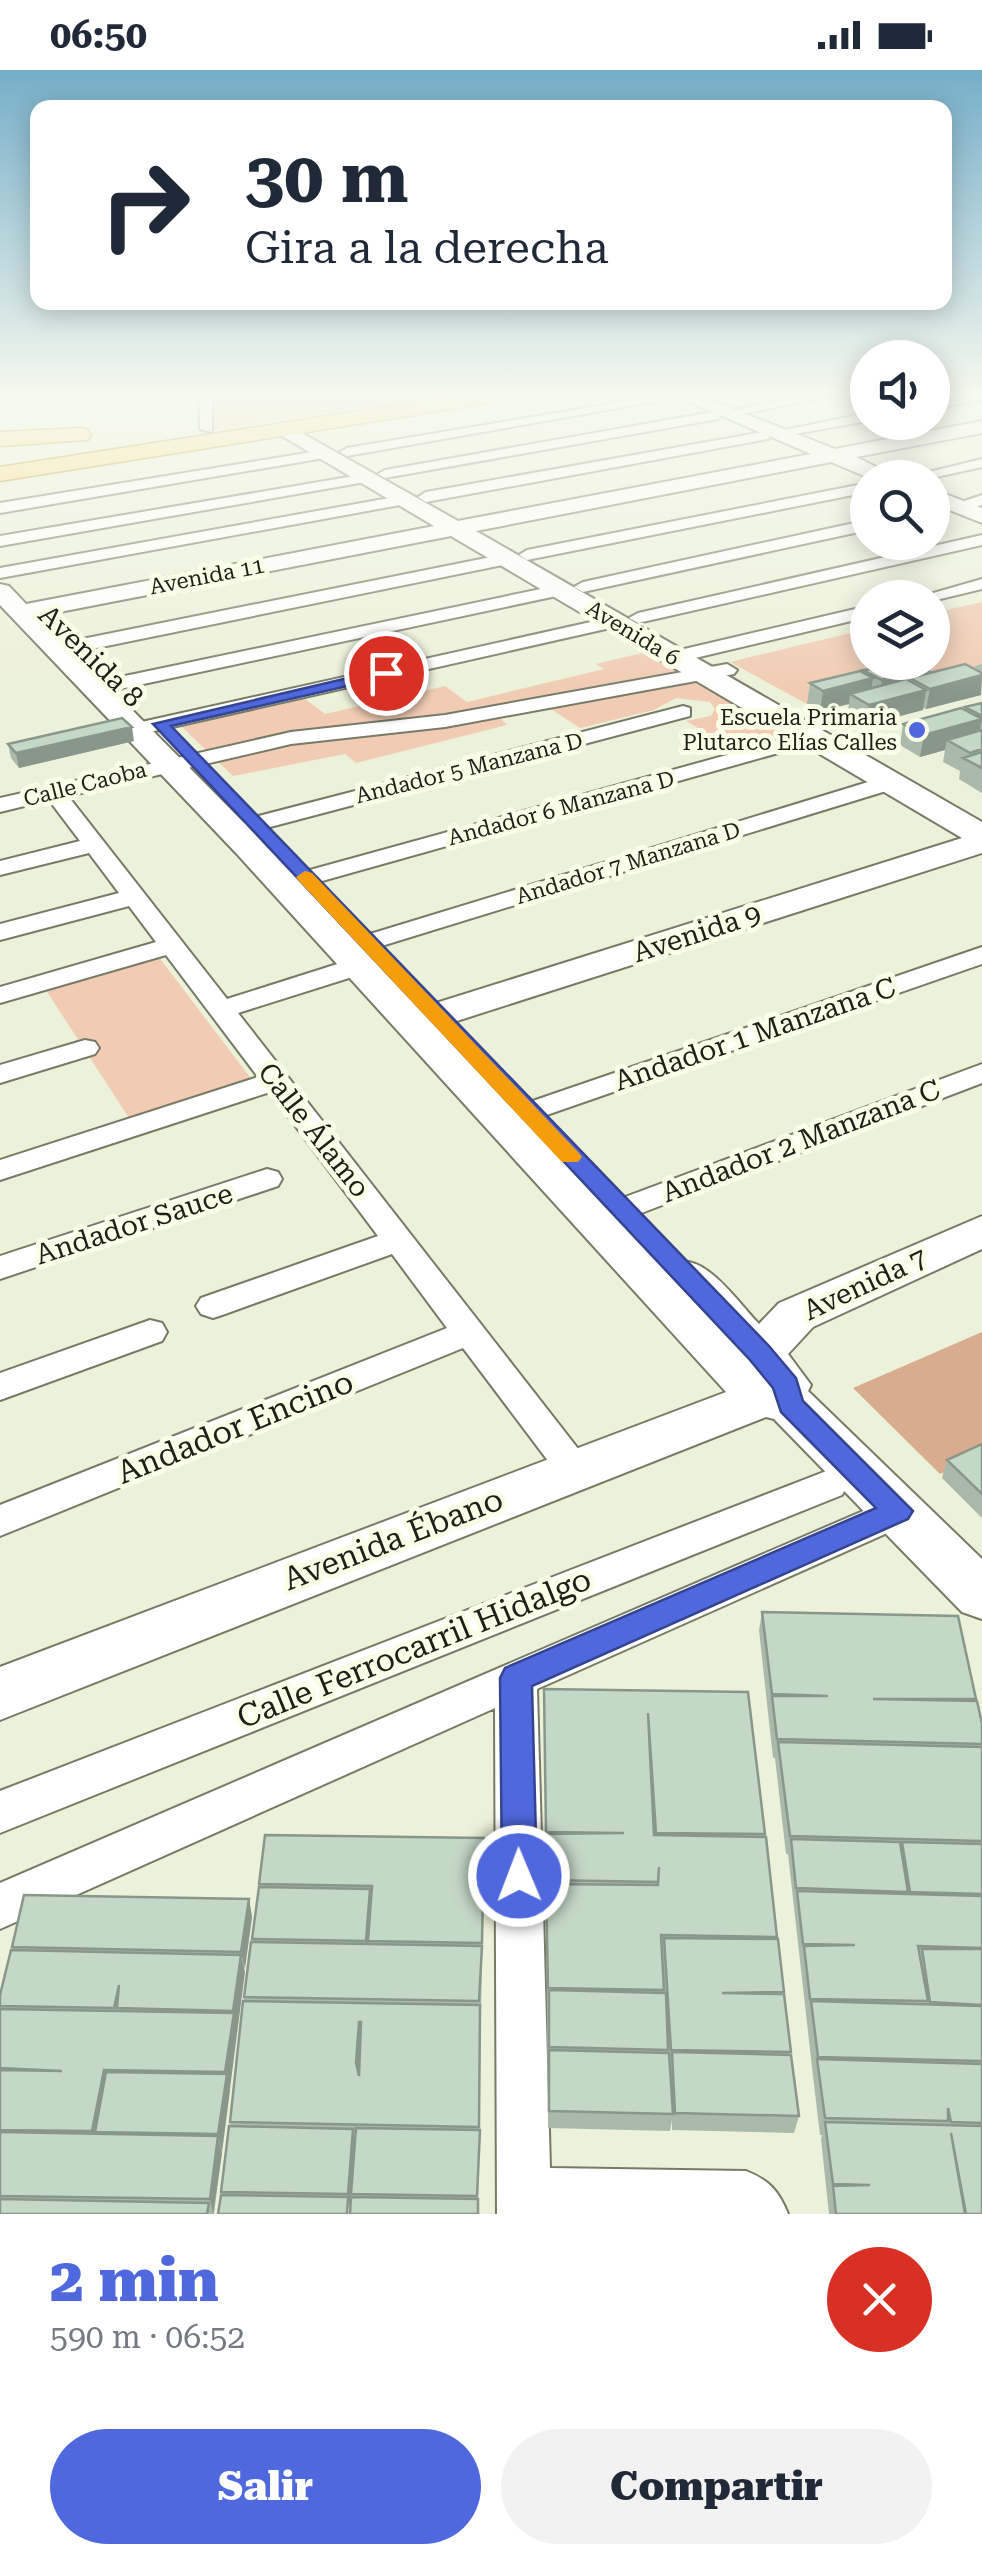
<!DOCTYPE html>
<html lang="es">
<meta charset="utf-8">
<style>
:root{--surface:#fff;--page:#f2f2f3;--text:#1f2937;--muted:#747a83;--accent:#5068dd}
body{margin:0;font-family:"Roboto Serif",serif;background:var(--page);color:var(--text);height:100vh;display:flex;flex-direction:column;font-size:38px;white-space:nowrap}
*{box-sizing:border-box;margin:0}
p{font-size:32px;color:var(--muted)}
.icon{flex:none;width:55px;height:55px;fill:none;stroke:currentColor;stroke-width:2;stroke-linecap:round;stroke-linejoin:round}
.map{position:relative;height:2144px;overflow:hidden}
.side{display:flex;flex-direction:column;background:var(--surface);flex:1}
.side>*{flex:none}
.banner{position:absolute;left:30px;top:30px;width:922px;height:210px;border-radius:20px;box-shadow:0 5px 25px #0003;background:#fff;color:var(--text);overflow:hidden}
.fabs{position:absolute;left:850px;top:270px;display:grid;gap:20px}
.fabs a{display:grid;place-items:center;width:100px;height:100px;border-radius:50%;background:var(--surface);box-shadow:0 5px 25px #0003;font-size:50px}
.pin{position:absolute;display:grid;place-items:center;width:85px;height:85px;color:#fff;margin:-42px;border:5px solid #fff;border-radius:50%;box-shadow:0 2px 10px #0007}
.me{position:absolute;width:110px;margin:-55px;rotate:359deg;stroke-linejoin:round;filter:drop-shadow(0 0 8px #0008)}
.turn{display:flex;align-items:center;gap:35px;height:210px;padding:0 50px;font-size:45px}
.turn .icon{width:130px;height:130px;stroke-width:2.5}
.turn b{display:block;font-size:70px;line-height:85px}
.round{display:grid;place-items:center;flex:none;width:105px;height:105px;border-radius:52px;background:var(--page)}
.summary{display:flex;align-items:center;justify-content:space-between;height:170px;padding:0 50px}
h1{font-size:60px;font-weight:800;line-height:75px;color:var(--accent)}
.action{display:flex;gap:20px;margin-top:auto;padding:20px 50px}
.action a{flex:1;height:115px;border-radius:60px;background:var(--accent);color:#fff;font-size:40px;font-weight:800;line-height:115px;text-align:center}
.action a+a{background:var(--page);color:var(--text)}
.status{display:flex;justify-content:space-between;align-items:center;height:70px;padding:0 50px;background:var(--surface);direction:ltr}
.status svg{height:28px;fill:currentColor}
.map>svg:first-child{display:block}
.green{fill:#f1cbb3}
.forest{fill:#d9ac8f}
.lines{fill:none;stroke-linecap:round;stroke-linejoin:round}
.street-casing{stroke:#777b66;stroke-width:4}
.secondary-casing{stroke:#777b66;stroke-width:4}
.primary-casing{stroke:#af8a23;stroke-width:3}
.street{fill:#fff;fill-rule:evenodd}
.secondary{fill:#fff;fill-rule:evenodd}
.primary{fill:#fedc7f;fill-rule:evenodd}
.wall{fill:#a9baaa}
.shaded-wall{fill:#89978b}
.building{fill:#c4d8c6;stroke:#89978b;stroke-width:2.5;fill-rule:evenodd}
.route{fill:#5068dd;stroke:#344490;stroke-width:2.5}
.slow{fill:#f59e0b}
.poi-dot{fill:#5068dd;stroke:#f9fee6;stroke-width:4}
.labels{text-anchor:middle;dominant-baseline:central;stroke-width:10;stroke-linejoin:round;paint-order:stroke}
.far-street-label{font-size:22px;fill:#1e1f17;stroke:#f9fee6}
.far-poi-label{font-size:22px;fill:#1e1f17;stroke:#f9fee6;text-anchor:end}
.street-label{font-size:28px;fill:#1e1f17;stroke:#f9fee6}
.near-street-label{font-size:32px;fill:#1e1f17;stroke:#f9fee6}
</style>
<div class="status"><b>06:50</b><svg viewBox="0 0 49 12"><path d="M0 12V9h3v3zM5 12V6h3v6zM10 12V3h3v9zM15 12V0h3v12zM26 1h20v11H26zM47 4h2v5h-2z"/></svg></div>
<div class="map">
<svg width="982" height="2144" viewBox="0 0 982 2144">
<rect width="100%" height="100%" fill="#ecf1d9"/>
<path class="green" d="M207,326H450L210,360Z
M982,532V611L878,616L807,634L730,592L867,559L868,592H932L933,543Z
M654,580L795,664L736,680L686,651L711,646L715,639L710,632L676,628L654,640L580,658L551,639L499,647L507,655L356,693L345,684L233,706L182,657L304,628L325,644L445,616L467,632L604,599L596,594Z
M158,886L252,1010L129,1048L44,917Z"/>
<path class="forest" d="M982,1262V1386L940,1404L853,1318Z"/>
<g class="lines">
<g class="street-casing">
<path id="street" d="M199,326H212V362L200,359Z
M657,326L675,328L347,386L340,382L347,378Z
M804,326H833L727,347L720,343Z
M961,326H982V330L932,339V331Z
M713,342L720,346L718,349L385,408L378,404L385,400Z
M868,343V351L777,367L770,363Z
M763,362L770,366L768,369L426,432L418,427L426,422Z
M325,380L332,384L330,387L0,443V433Z
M982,389V397L932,408H904Z
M366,404L373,408L371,411L0,476V466Z
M868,413V422L527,490L519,485L527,480Z
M406,425L414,430L411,433L0,508V498Z
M982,425V435L958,441L950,436Z
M868,450V460L583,522L574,517L583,512Z
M982,465V475L638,553L629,548L638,543Z
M506,484L514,489L512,493L82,581L73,575L82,569Z
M982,509V519L932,531V528H916Z
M560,515L566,516V524L120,619L110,613L120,607Z
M868,536V547L674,593L664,587L667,583Z
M613,547L622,552L619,556L137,665L127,659L137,653Z
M727,594L737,600L734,604L445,657L291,674L68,726L227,929L350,890H368L372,896L368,902L238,943L593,1398L587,1408L574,1412L561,1408L463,1278L0,1466V1435L447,1258L392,1184L225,1244L213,1248L201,1244L196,1236L201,1228L378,1166L270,1022L0,1110V1090L258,1007L166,885L0,933V917L156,872L129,836L0,870V854L119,823L89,783L0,805V791L80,771L49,730L0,742V728L291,662L445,645Z
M683,636L690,638V646L255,761L244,754L247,749Z
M814,661L824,667L821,671L315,813H299L295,808L299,803Z
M891,705L902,712L899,717L375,878H357L353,873L357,868Z
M982,877V894L538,1048H518L513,1042L518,1036Z
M85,970L95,972L99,978L95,984L0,1013V995Z
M982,994V1013L631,1147H609L604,1140L609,1133Z
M267,1099L278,1102L282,1109L278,1116L0,1209V1186Z
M150,1250L162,1253L167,1262L162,1271L0,1330V1303Z
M829,1400L842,1405L848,1415L842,1425L0,1763V1721Z
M898,1426L912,1430L917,1441L912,1452L537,1619L550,2098L746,2101C769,2110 779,2121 788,2144H497L495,1638L0,1859V1813Z"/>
</g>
<g class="secondary-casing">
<path id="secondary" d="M675,326H700L835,379L982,351V363L856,387L899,408H869L831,392L476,461L982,752V783L438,957L666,1198C699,1172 737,1232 759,1254L779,1233L982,1146V1179L813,1257L788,1284L811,1315L808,1321L982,1489V1549L962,1542L774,1349L766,1347L0,1650V1597L726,1322L237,784L0,535V514L9,516L26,534L434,456L277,363V355L284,353L458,451L811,384ZM451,466L962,768L420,938L261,770L39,546Z
M932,419L982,438V453L932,433Z"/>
</g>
<g class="primary-casing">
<path id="primary" d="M456,326H505L495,332L0,411V397Z
M80,358L88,360L91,365L88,370L0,376V362Z"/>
</g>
<use href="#street" class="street"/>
<use href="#secondary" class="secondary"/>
<use href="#primary" class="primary"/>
</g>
<path class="wall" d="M982,594L981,625L926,639L923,638V640L866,655L847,645L849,634L820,641L807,634L810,613L863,602V600L929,601L928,604L975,599V596Z
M982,633V723L959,709L960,701L943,692L945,680L920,687L900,675L903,654L964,640L965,637Z
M134,671L19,698L11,688L8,674Z
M982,1374V1448L942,1408L947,1390Z
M762,1542L976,1629L982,1654V2144H829L821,2069L822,2065H820L813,2006L788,1784H786L775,1688H773L759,1560Z
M544,1619L765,1764L790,1985L799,2046L794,2063L672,2060V2050L670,2061L548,2058Z
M484,1768L478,2129L218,2144L231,2056L230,2052L244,1927L259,1814Z
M249,1829L252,1847L244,1899L229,2016L230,2021L214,2144H0V1925L13,1880L12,1877Z"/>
<path class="shaded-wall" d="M904,600L901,621L879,630L882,610Z
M982,605L981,625L926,639L930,619Z
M873,608L870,628L850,624L849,634L820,641L823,621Z
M926,620L923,640L866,655L869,635Z
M982,649L978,671L947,670L945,680L920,687L924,665Z
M132,657L134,671L19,698L16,683Z
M370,1819L371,1837L367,1889L366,1871Z
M249,1829L252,1847L245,1899L241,1882Z
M241,1885L245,1902L222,2081L218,2064Z
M359,1952L361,1969L358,2010L356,1993Z
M104,2000L109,2017L95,2062L98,2073V2078L92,2061Z
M353,2059L355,2076L350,2140L348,2124Z
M218,2066L222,2083L213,2144L210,2129Z"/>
<path class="building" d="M923,594L929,601L904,600L882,610L863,600Z
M965,594L982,603V605L930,619L910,608Z
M860,601L873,608L823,621L810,613Z
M906,609L926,620L869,635L850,624Z
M982,633V646L965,637Z
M961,638L982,649L924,665L903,654Z
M122,648L132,657L16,683L8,674Z
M982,660V679L970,683L947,670Z
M982,682V698L963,688Z
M982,1374V1424L947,1390Z
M762,1542L958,1546L976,1629H873L977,1631L982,1654V1674L777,1669L772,1626H828L772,1624Z
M544,1619L748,1622L765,1764L656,1763L648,1643L654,1765L766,1767L777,1867L661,1865L664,1920L548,1918L546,1814L658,1815L659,1797L658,1812L547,1810L546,1764L624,1763L546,1762Z
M778,1672L982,1677V1771L790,1766Z
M265,1765L484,1768L482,1873L368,1871L372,1816L259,1814Z
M791,1769L900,1772L908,1822L796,1818Z
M902,1772L982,1774V1824L910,1822Z
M259,1817L370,1819L366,1871L252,1869Z
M797,1821L982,1826V1878L918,1876L928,1931L810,1929L804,1876L855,1875L803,1874Z
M24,1825L249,1829L241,1882L12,1877Z
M664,1868L778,1869L784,1922L722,1923L784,1924L791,1982L671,1980Z
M251,1872L482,1876L479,1931L244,1927Z
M922,1879H982V1935L930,1932Z
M11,1880L241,1885L233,1941L117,1938L119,1915L114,1938L0,1936V1925Z
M549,1920L666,1923L668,1980L549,1977Z
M243,1931L480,1935L479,2057L230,2052ZM359,1952H361L359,2006L356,1993Z
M811,1931L982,1936V1991L818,1987Z
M0,1939L234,1943L225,2002L104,2000L92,2061L0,2060V2000L62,2001L0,1998Z
M549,1980L669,1983L673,2044L549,2041Z
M672,1982L791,1985L799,2046L675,2043Z
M817,1989L982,1994V2053L951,2052L948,2038V2051L825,2048Z
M106,2002L227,2004L218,2064L95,2062Z
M825,2052L982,2056V2144H966L951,2063L965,2144H836L833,2116L870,2115L833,2114Z
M229,2056L353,2059L348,2124L221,2122Z
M356,2058L480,2060L477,2126L351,2124Z
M0,2062L218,2066L210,2129L0,2126Z
M221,2125L348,2127L347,2144H218Z
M351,2127L478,2129V2144H350Z
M0,2129L209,2133L207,2144H0Z"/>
<linearGradient id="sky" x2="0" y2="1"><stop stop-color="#75aec8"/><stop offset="0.52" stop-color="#f6f9ee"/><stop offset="1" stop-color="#f6f9ee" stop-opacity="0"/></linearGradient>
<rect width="982" height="626" fill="url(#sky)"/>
<path class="route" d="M386,599L394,603L392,606L171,656L769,1276L796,1308L803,1331L913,1441L908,1449L532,1616L537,1806L532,1818L519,1823L507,1818L502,1806L500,1608L505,1598L876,1438L781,1342L773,1318L750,1290L153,654Z"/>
<path class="slow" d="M305,801L312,803L578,1082L582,1087L578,1092H562L299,811L296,807Z"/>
<circle class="poi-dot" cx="917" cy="660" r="10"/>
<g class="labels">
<g class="far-street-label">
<text transform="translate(207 506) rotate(-11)">Avenida 11</text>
<text transform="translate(633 563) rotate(31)">Avenida 6</text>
<text transform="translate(469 698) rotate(-14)">Andador 5 Manzana D</text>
<text transform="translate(85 714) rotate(-14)">Calle Caoba</text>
<text transform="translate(561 738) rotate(-15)">Andador 6 Manzana D</text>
<text transform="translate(628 793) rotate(-17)">Andador 7 Manzana D</text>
</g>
<g class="far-poi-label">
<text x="897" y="647">Escuela Primaria<tspan x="897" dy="25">Plutarco Elías Calles</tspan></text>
</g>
<g class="street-label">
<text transform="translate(91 586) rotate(44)">Avenida 8</text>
<text transform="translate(697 863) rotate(-18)">Avenida 9</text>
<text transform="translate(755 964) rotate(-19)">Andador 1 Manzana C</text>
<text transform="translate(314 1060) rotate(52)">Calle Álamo</text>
<text transform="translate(801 1071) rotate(-21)">Andador 2 Manzana C</text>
<text transform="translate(134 1154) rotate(-18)">Andador Sauce</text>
<text transform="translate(865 1214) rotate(-25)">Avenida 7</text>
</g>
<g class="near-street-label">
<text transform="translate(235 1357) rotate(-22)">Andador Encino</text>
<text transform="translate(393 1469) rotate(-21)">Avenida Ébano</text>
<text transform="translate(414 1578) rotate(-22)">Calle Ferrocarril Hidalgo</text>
</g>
</g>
</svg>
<div class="fabs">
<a><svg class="icon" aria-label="sound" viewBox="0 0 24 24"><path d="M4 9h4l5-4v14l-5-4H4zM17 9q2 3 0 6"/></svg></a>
<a><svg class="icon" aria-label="search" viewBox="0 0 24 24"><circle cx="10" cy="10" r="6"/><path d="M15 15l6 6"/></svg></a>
<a><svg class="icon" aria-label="layers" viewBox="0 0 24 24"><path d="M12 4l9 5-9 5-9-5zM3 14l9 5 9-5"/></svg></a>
</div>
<div class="pin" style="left:386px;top:603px;background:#d93025"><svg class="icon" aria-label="arrive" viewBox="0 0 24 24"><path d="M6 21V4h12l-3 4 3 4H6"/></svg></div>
<svg class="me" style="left:519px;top:1806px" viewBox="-20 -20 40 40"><circle r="17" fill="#5068dd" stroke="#fff" stroke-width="3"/><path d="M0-11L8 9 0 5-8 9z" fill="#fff"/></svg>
<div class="banner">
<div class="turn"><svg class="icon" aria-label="right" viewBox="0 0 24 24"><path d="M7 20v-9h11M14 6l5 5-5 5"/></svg><div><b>30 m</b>Gira a la derecha</div></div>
</div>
</div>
<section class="side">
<div class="summary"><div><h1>2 min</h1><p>590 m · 06:52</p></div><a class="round" style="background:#d93025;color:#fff"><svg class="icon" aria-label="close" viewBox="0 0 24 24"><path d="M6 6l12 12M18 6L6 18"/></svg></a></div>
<div class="action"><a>Salir</a><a>Compartir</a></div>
</section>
